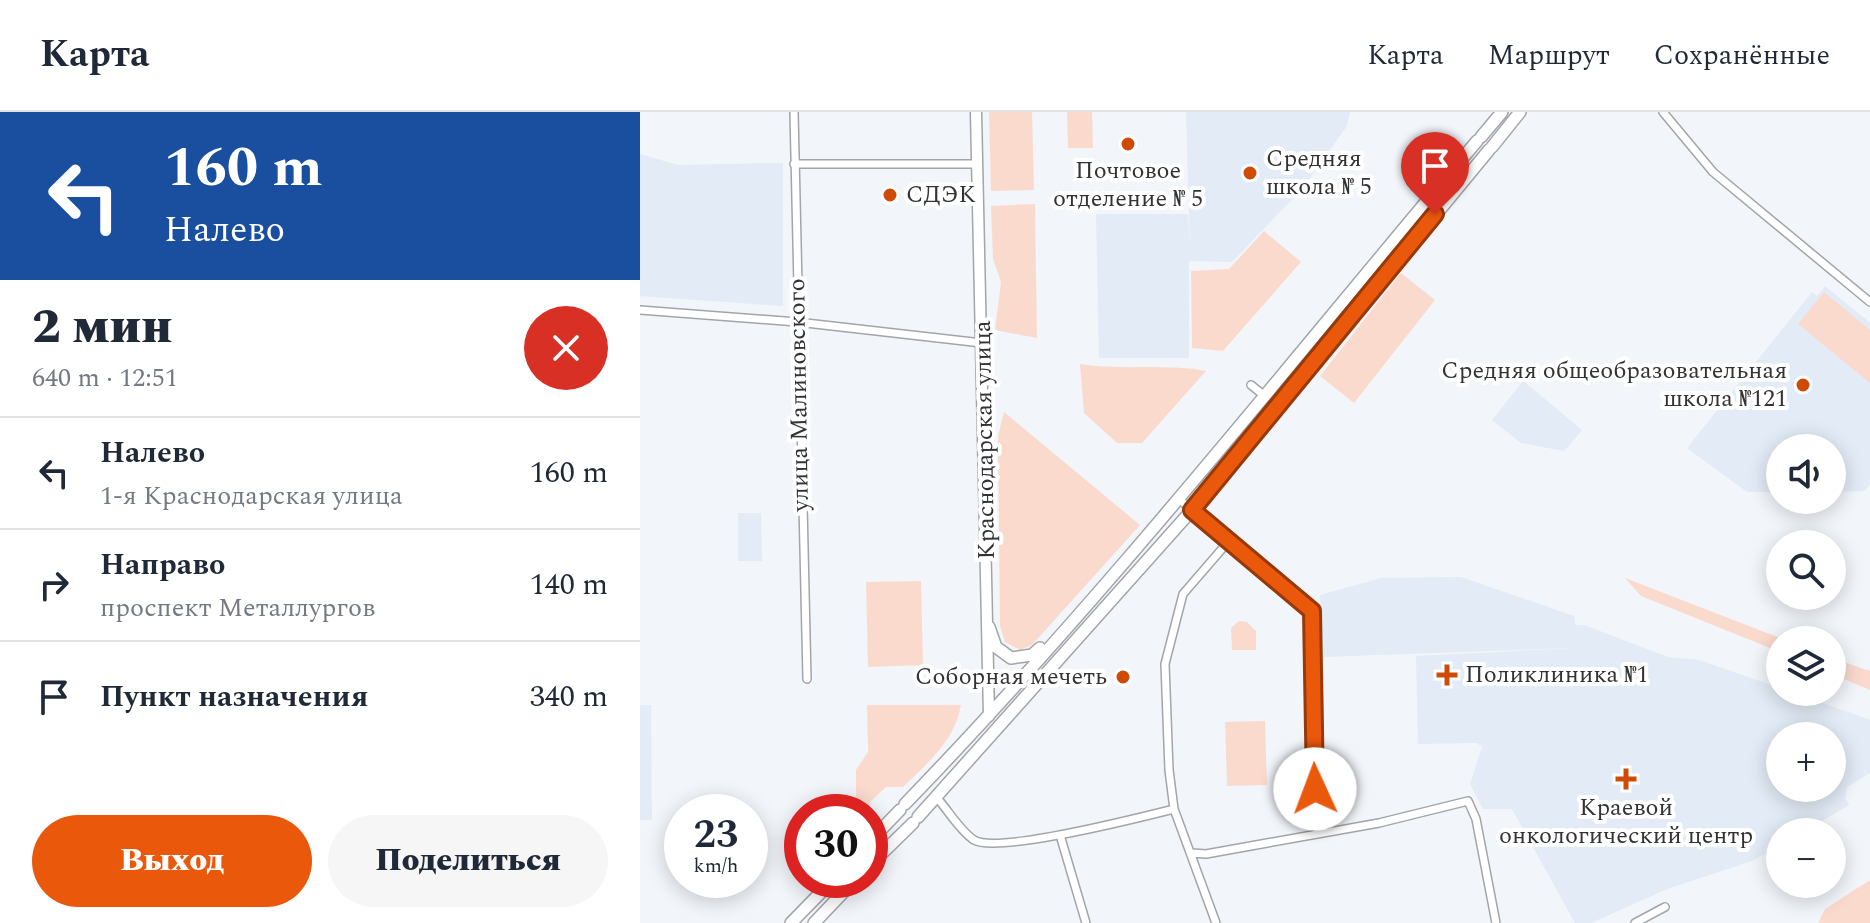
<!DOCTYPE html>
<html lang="ru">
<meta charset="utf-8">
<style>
:root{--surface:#fff;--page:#f6f6f7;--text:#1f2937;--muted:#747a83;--line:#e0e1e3;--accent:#ea580c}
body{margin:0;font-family:Spectral,serif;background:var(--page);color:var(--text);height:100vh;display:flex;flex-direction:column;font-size:30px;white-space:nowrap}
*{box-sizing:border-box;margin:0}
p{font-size:26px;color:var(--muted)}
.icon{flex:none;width:44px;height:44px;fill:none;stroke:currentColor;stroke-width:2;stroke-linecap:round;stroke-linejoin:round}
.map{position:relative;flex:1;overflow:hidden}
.drawer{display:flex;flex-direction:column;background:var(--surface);width:640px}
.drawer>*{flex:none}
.hud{background:#1a4fa0;color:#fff;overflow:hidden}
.controls{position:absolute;left:1126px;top:322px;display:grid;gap:16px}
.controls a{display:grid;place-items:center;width:80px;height:80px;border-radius:50%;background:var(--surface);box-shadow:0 4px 20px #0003;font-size:40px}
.speed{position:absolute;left:24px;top:682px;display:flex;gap:16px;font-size:40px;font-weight:700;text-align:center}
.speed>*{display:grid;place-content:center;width:104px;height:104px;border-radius:50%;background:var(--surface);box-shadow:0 4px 20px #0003;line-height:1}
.speed small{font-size:20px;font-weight:400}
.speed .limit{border:12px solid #d22;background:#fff;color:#111}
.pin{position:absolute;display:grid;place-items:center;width:68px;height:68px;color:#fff;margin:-82px -34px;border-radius:50% 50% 50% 0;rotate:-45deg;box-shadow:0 0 8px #0007}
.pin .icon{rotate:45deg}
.me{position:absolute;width:88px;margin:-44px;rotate:358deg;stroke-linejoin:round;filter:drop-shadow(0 0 6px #0008)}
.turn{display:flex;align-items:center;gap:28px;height:168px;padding:0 32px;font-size:36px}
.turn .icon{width:104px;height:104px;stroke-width:2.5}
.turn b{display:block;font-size:56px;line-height:68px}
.round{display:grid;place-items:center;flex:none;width:84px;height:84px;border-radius:42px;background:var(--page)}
.summary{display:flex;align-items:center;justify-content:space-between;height:136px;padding:0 32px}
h1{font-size:48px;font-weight:800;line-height:60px}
.action{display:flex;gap:16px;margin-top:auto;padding:16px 32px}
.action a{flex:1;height:92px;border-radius:48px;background:var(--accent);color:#fff;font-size:32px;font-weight:800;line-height:92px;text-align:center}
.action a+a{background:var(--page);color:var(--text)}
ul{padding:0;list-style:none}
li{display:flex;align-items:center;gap:24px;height:112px;padding:0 32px;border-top:2px solid var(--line)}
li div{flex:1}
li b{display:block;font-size:30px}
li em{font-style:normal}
header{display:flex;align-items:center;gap:48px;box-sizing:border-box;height:112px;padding:0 40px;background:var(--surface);border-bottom:2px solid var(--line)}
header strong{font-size:38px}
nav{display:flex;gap:44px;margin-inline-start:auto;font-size:28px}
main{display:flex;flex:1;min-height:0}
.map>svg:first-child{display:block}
.built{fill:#e2ebf6;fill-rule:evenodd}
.green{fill:#fbdace}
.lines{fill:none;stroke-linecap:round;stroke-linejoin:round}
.street-casing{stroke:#a2a5a9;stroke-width:10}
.secondary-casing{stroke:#a2a5a9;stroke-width:13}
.primary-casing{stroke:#a2a5a9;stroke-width:14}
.street{stroke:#fff;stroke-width:7}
.secondary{stroke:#fff;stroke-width:10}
.primary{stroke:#fff;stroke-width:11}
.route-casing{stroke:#983908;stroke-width:20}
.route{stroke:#ea580c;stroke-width:14}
.poi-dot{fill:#cf4a05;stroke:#fff;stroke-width:3}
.labels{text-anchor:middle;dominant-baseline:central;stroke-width:8;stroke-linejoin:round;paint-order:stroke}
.poi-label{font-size:24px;fill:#323335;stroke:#fff;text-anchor:start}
.street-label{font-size:24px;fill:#323335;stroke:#fff}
</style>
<header>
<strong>Карта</strong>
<nav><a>Карта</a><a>Маршрут</a><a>Сохранённые</a></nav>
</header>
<main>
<section class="drawer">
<div class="hud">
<div class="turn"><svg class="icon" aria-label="left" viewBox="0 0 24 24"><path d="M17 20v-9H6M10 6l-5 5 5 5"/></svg><div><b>160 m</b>Налево</div></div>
</div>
<div class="summary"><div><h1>2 мин</h1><p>640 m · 12:51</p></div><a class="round" style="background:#d93025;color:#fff"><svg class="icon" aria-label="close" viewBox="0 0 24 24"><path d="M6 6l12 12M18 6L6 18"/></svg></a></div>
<ul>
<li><svg class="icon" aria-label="left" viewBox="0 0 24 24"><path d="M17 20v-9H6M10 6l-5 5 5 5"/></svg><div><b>Налево</b><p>1-я Краснодарская улица</p></div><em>160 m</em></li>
<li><svg class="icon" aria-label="right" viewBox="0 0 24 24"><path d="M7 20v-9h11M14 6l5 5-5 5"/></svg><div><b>Направо</b><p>проспект Металлургов</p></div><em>140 m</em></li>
<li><svg class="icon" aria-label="arrive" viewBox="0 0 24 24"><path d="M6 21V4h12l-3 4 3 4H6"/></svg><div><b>Пункт назначения</b></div><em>340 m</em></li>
</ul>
<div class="action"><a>Выход</a><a>Поделиться</a></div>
</section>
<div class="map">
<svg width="1230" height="811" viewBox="0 0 1230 811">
<rect width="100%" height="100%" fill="#f2f5fa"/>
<path class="built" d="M546,0H710L707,14L661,78L592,150L549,149V246H459L456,102H548L550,136Z
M0,42L38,53L143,51V194L0,184Z
M1185,174L1230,211V372L1224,379L1192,380V336H1140V380H1107L1047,336L1172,180L1177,184Z
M883,269L942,318L924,339L881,331L852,308Z
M98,401H121L122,449H98Z
M821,465L934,504L935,513H944L1028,545L1059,548L1140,576V580H1152L1230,608V661L1207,675L1205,686L1209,693L1163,720H1140V733L1112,749L1027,777L951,811H935L872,697H843L830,672L842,635L837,631L778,632L776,544L936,536L683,545L680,483L741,466ZM1140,624H1192V676H1140Z
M0,593H11L12,708H0Z"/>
<path class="green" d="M349,0H392L394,78L351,79Z
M427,0H452L453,36H428Z
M395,92L397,226L355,218L361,170L353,147L351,94Z
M624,119L661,150L583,239L552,236L551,159L589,157Z
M761,161L795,188L714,291L680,264Z
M1184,180L1230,218V271L1158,212Z
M440,252C482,259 525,251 566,259L502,331H477L444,301Z
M364,300L500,413L392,533L380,538L365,530L360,514L358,324Z
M985,466L1145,528H1140V540L1001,484Z
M281,469L283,553L228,555L226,470Z
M599,509L607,510L616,519V538H592L591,516Z
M1192,546L1230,559V578L1192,562Z
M227,593H321C315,628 288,651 263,675H246L231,689L227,700H216V658L228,640Z
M625,609L627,673L587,674L585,610Z
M1230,768V811H1178L1185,797Z"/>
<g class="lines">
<g class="street-casing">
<path id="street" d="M154,0L167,567
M1023,0L1073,60L1230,190
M154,52H337
M0,198L157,210L342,231
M611,273L626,285
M540,388L672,499L673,647L677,707L683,719
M297,686C308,698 320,719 334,728C357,742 502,705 534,697
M420,723L446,811
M552,741L566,742L739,711L828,689L836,707L856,811
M576,811L534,697L529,658L525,552L543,482L588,430
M995,811L1025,795"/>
</g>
<g class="secondary-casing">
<path id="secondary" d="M336,0L349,604"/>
</g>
<g class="primary-casing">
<path id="primary" d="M841,25L862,0
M852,35L880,0
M349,515L356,535L371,546L392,543L400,536
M265,692C468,482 649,252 837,29
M278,705L552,398L849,38
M230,729L260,698
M230,753L273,711
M151,811L193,768
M174,811L215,768"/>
</g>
<use href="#street" class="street"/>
<use href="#secondary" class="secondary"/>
<use href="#primary" class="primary"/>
</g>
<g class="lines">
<g class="route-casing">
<path id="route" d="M675,677L672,499L552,398L795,102"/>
</g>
<use href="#route" class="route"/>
</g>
<g class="poi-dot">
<circle cx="488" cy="32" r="8"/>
<circle cx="610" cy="61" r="8"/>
<circle cx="250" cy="83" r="8"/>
<circle cx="1163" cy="273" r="8"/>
<path d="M803 551h8v8h8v8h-8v8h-8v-8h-8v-8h8z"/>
<circle cx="483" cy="565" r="8"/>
<path d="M982 655h8v8h8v8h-8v8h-8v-8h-8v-8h8z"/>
</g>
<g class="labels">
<g class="poi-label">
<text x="626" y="47">Средняя<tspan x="626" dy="28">школа № 5</tspan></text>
<text x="488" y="59" text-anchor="middle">Почтовое<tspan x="488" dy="28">отделение № 5</tspan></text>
<text x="266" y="83">СДЭК</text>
<text x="1147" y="259" text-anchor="end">Средняя общеобразовательная<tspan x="1147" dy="28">школа №121</tspan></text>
<text x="825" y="563">Поликлиника №1</text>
<text x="467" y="565" text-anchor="end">Соборная мечеть</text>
<text x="986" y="696" text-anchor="middle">Краевой<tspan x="986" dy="28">онкологический центр</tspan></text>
</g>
<g class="street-label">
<text transform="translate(159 283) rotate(-91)">улица Малиновского</text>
<text transform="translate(345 328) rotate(-91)">Краснодарская улица</text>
</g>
</g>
</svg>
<div class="controls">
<a><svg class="icon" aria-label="sound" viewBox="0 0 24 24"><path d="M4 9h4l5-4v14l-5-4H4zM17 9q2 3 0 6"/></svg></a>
<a><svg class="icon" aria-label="search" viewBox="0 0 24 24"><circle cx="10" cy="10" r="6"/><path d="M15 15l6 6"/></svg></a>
<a><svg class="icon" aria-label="layers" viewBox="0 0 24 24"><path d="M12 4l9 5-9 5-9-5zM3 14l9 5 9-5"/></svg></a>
<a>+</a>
<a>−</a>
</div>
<div class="speed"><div>23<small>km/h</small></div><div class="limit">30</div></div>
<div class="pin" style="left:795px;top:102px;background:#d93025"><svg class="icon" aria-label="arrive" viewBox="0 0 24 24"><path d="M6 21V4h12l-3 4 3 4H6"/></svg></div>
<svg class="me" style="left:675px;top:677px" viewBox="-20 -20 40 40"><circle r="19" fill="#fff"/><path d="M0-13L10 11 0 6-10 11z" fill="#ea580c"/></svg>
</div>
</main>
